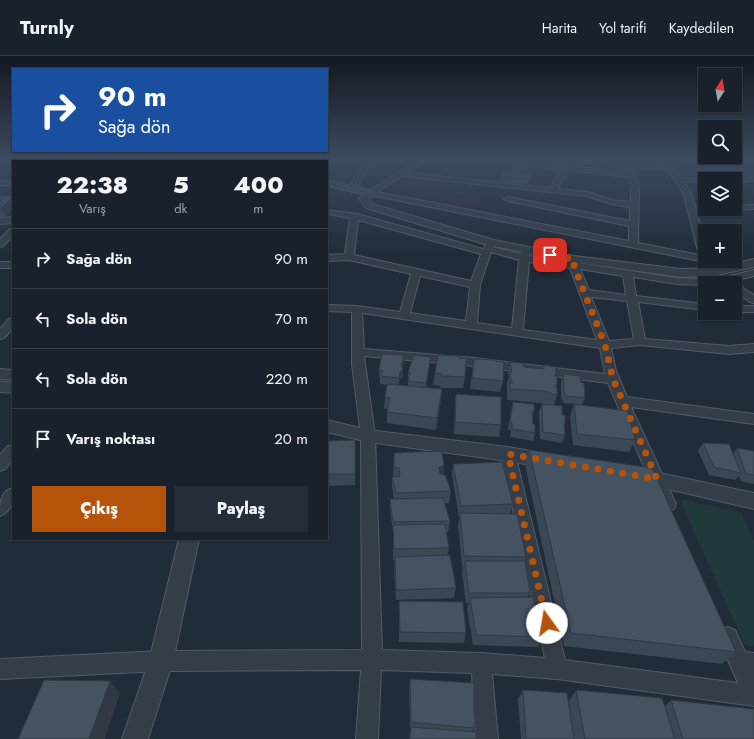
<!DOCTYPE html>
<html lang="tr">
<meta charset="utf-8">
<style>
:root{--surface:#18212c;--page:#252e38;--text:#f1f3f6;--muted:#9fa3a9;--line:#363e48;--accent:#b45309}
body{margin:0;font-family:Jost,sans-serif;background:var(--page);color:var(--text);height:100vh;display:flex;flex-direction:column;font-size:15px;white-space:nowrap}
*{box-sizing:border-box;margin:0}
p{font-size:13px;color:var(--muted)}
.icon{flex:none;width:22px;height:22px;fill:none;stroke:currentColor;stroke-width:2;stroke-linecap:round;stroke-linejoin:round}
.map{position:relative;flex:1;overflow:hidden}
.sheet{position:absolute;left:12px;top:104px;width:316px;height:380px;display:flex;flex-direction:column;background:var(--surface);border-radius:0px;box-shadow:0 1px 3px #0004,0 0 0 1px var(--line)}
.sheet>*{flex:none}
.top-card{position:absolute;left:12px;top:12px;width:316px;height:84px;border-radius:0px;box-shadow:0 1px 3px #0004,0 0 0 1px var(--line);background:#1a4fa0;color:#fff;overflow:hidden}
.needle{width:26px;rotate:11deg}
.controls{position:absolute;left:698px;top:12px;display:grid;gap:8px}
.controls a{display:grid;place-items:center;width:44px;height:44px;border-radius:0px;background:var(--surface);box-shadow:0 1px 3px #0004,0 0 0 1px var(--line);font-size:20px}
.pin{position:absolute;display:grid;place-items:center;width:34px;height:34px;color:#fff;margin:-17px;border-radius:8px;box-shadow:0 2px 6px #0006}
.me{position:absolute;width:44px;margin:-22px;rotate:347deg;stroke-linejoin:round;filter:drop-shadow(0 0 3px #0008)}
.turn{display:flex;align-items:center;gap:14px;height:84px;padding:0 20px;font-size:18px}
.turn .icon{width:52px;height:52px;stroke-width:2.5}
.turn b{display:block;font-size:28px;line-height:34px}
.eta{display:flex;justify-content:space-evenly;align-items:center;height:68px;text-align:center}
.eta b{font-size:24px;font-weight:800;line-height:28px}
.action{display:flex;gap:8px;margin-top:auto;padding:8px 20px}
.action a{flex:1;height:46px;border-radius:0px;background:var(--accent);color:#fff;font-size:16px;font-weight:800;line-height:46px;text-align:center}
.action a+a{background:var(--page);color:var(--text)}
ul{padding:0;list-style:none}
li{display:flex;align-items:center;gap:12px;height:60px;padding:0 20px;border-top:1px solid var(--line)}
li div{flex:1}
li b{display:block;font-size:15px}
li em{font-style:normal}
header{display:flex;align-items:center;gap:24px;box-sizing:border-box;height:56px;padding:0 20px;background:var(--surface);border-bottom:1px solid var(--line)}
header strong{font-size:19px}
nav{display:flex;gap:22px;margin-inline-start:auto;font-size:14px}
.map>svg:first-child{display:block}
.medical{fill:#2e2c3b}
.green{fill:#22393b}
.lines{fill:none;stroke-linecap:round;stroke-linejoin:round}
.minor-casing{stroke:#525c68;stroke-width:2}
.tertiary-casing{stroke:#525c68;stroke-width:2}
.secondary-casing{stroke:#525c68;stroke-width:2}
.minor{fill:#343e4a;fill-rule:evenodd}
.tertiary{fill:#343e4a;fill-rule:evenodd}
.secondary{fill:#424d5e;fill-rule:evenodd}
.wall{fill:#3a4754}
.shaded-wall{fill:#303945}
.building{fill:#445262;stroke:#303945}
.route{stroke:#b45309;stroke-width:7;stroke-dasharray:0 12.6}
</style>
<header>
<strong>Turnly</strong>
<nav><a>Harita</a><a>Yol tarifi</a><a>Kaydedilen</a></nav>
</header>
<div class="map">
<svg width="754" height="683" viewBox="0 0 754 683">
<rect width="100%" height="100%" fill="#202c3a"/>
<path class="medical" d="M408,121L448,125L438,138L463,143L466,141L481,144L469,154L387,136Z"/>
<path class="green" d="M681,443L741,457L754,485V590L745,589L684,454Z"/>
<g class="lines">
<g class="minor-casing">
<path id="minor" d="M78,104H85L78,105Z
M144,104H151L144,105Z
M365,104H372L355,135H349L348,133Z
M418,104H427L408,117L551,132L559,114L482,104H510L561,110L563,104H570L568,110L635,117L639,131L638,187L699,199L683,136L666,113H619L616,111L619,109H663L660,104H667L680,122L708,123H705V126H683L691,136L695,151H705V153H709L705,155H696L705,186V205H708L705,206L370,139L366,137ZM566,114L629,121L631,131V146L612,144L588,136L558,133ZM402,120L587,140L611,148L630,151V165L508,141L504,143L508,145L629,170V185L377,136Z
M754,121V125L735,126V123H732Z
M0,125H13V129H0Z
M754,149V153L735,154L732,153H735V150Z
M327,154L357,158L483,193L487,188H493L494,191L520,198L522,193L525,192L530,195L529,200L569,206L571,201L574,200L579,203V207L677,222L703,223L725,221L754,214V220L725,227H705V229H703L677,228L633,221L636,240L705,248V254L638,246L645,283L729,290L754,288V296L729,298L640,289L611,292L616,315L627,341L754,358V368L631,351L676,448L674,453L668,455L662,453L660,448L608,327L474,310L364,300L375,380L382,594L481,597L545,602L501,398L503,394L508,393L513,394L515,398L565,604L738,627L718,581L721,574L728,571L735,574L745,596L754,597V650L557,623L492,618L498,683H476L472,617L381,614L378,683H356L361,614L161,615L0,623V603L161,595L362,594L361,380L352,308V256L327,255V249L357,250L400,256L411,218L349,204L327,205V199L345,198L350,162L327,158ZM358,164L481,198L471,225L354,199ZM491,196L519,204L512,272L477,267L480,229ZM529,206L570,212L597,284L523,274ZM580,213L623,220L626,239L589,234ZM420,220L470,231L466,265L410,257ZM591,241L627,245L634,283L609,285ZM362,257L600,292L605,318L474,302L364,293Z
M13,161V167L0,168V162Z
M13,172V180L3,190L0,191V183L10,173Z
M0,206H13V212H0Z
M735,227L754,239V247L750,246L735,235Z
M735,250H754V256H735Z
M13,262V272L4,282L0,283V273L9,263Z
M13,389V404L5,413L0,415V399L8,390Z
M10,433L13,434C13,445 12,455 0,460C0,448 0,437 10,433Z"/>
</g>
<g class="tertiary-casing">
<path id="tertiary" d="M307,104H316L307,105Z
M370,134L375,137L369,143L372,148L494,184L574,200L681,213L713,212L754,203V211L713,220L681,221L574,206L488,189L366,152L359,143L367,135Z
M0,313L13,314V324L0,323Z
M0,326L13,327V337L0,336Z
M327,364L368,374L508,391L548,398L554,400L557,405L554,410L548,412L508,405L368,386L327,376Z
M636,412L754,437V453L629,424L627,419L629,414Z
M179,483H199L173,605L148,683H122L149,605Z"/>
</g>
<g class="secondary-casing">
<path id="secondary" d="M184,104H196V105H185Z
M201,104H213V105H202Z
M327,124L374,135L376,137L370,140L327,130Z"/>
</g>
<use href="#minor" class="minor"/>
<use href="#tertiary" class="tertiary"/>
<use href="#secondary" class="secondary"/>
</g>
<path class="wall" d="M87,104H137L138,105H86Z
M531,117L529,129L499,126L500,120Z
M0,140L6,161H0Z
M404,299V307L403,311V319L402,323H400L399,329L408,330V316L430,308L426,332L442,333L441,345L436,374L387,367V353H384L385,341L387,329L380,328V321H379V313Z
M460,300V302L465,321L463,332H440L441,330L433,329L435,317Z
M474,303L497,304V305L503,325L500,336L470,333Z
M510,306L524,311L543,313L544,309L556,318L555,320L557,330V339L554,349L562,359L565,368L564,371L565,379L562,387L540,383L539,356L542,348L547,349L540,347L507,344V327L509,321L508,318Z
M563,318L585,342L582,349L635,384L629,396L573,389L570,360L574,348L564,347L561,342V326Z
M456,338L501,369L499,381L454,378L455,349Z
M513,346L534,356L533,362V368L535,377L533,385L510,381L511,374H508L511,353Z
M355,384V429L327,430V385Z
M703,387L733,398L737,392L754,395V428L741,425L739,420L735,424L709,419L698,395Z
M529,394L736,596L722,608L564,590L525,409Z
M394,397L444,410L443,419L451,435L449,447H445L450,465L448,476H446L449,492L447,500L456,532L454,542L396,544L394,512L395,504H393V477L390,454V443H394L392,432V421H393Z
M453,408L513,448L510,458L526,501L525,505L530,537L528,541L543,581L538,591L473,589L467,552L469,547H466L462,516L463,511H462L458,468L460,461H459L452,419Z
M399,545L466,577L464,587L399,586Z
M410,623L474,672L472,676L476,683H409L410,674L409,632Z
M523,634L569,645L576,634L665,650L671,644L754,683H521L518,643Z"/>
<path class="shaded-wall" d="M126,104H137L138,105H127Z
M13,141V154L6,161L1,152Z
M404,299V307L402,315L403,311V319L402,323H400L399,330V322Z
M431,301L430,308L426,335V327Z
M442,333L441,345L436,374L437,362Z
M355,384L356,396L355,429Z
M444,410L443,421L437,423L439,411Z
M110,625L120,637L105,683H89Z"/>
<path class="building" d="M87,104H109L86,105Z
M153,104H175L152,105Z
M502,114L531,117V123L500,120Z
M0,140H13V141L1,152H0Z
M382,298L404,299L401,311H403L402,315L400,316L399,322L380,320L383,315L379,313Z
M414,299L431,301L426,327L408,325L410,316H408Z
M438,299L460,300L459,302H466L465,321L442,320V318L435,317Z
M474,303L497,304L496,305L504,306L503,325L472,322Z
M510,306L523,307L524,311L544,313V309L556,311V318L554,320H557V330H555L557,332V339L544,335L510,333V326L512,327V324H510V315L512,316Z
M563,318L580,320L581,326L584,327L585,342L566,340L564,334Z
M387,328L442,333L437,362L387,356L390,342L385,341Z
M456,338L501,341V369L455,366Z
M513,346L534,348V356H532L533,368H535V377L512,373V367L510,366Z
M542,348L562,350V359H565V368L564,367L565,379L543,376Z
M574,348L628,355L635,384L577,378Z
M355,384V418H327V385Z
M703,387L729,388L741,417L714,411Z
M737,392L754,395V419L746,418Z
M529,394L652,412L736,596L571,577Z
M442,395L444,410L439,411L440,418L445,419L451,435L396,437L392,421L400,420L399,412L394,411V397Z
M502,406L513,448L461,450L453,408Z
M443,442L450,465L393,466L390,443Z
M460,457L517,458L526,501L464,500Z
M445,468L449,492L394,493L393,469Z
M450,499L456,532L396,534L395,501Z
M465,505H525L530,537H469Z
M533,541L543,581L476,579L470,542Z
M399,545L463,546L466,577L400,576Z
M410,623L474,627V672L411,666Z
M44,624L110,625L89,683H18Z
M523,634L567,637L574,683H526Z
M576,634L662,642L675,683H585Z
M671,644L754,653V683H683Z
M411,671L476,676V683H410Z"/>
<linearGradient id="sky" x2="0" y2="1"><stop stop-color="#121820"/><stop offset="0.52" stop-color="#3c4b60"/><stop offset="1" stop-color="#3c4b60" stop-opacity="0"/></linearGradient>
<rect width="754" height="200" fill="url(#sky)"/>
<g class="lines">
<path class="route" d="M547,567L508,398L657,423L613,323L605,289L574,210V203L550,199"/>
</g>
</svg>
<div class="controls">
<a><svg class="needle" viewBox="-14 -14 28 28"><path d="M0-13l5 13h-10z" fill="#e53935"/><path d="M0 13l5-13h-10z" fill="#9fa3a9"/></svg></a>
<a><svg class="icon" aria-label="search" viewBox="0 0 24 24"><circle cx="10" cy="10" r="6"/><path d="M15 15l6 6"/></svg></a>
<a><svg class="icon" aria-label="layers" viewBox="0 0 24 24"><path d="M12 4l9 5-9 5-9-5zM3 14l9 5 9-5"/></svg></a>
<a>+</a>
<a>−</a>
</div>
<div class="pin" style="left:550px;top:199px;background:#d93025"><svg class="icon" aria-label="arrive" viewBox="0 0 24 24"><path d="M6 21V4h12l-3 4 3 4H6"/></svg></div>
<svg class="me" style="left:547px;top:567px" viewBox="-20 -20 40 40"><circle r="19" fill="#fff"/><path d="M0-13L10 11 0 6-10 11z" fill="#b45309"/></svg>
<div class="top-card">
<div class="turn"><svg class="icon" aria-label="right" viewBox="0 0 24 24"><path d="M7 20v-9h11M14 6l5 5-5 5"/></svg><div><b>90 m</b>Sağa dön</div></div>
</div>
<section class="sheet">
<div class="eta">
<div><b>22:38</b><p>Varış</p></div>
<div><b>5</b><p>dk</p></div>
<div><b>400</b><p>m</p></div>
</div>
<ul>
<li><svg class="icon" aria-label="right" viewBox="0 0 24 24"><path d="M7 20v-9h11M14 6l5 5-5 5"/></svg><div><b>Sağa dön</b></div><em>90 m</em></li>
<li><svg class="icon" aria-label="left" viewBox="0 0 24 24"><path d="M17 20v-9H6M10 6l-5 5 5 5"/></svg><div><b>Sola dön</b></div><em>70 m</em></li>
<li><svg class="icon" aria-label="left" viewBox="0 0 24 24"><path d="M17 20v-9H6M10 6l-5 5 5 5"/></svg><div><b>Sola dön</b></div><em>220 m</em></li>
<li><svg class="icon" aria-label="arrive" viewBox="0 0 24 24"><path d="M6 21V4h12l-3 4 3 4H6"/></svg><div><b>Varış noktası</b></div><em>20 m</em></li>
</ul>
<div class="action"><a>Çıkış</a><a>Paylaş</a></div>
</section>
</div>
